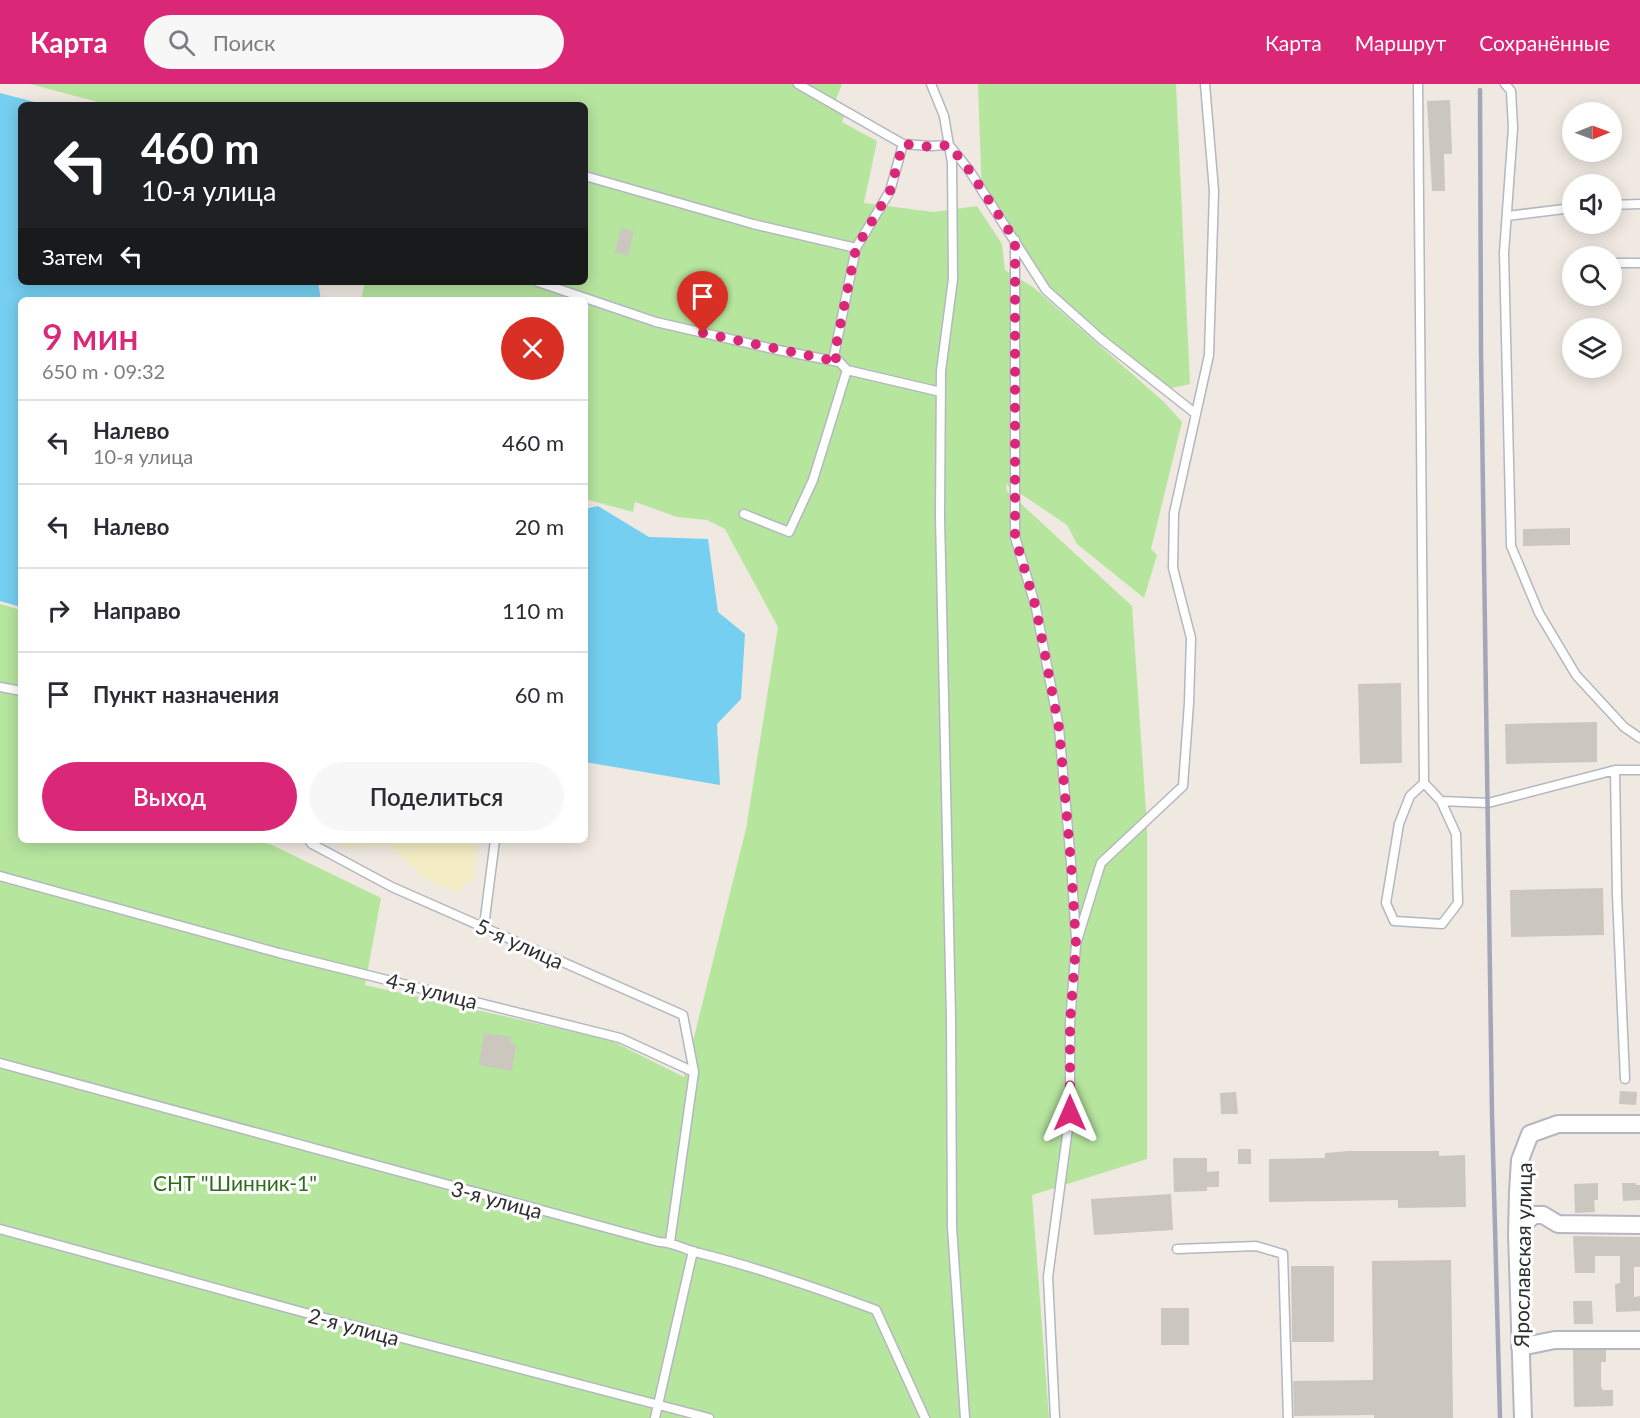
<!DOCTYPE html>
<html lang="ru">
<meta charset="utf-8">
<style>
:root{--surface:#fff;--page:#f7f7f7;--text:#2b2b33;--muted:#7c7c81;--line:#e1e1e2;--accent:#db2777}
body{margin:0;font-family:Lato,sans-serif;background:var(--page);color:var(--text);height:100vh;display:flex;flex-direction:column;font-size:22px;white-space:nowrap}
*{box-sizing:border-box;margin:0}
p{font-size:20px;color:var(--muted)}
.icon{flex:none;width:33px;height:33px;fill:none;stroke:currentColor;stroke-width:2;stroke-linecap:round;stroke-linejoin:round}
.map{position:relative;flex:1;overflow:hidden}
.side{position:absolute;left:18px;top:213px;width:570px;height:546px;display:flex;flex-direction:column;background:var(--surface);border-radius:9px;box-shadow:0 3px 15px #0003}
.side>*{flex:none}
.top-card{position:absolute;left:18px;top:18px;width:570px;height:183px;border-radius:9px;box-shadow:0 3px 15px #0003;background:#202124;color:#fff;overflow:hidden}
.needle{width:39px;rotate:89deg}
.fabs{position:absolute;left:1562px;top:18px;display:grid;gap:12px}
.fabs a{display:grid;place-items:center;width:60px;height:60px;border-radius:50%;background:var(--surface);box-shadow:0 3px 15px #0003;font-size:30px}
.pin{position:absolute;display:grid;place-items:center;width:51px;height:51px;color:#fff;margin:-62px -26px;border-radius:50% 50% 50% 0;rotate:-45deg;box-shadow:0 0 6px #0007}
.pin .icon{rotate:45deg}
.me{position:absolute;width:66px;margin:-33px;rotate:0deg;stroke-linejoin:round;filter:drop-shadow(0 0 4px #0008)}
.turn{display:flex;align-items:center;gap:21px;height:126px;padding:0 24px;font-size:27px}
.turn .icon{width:78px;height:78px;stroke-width:2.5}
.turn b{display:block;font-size:42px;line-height:51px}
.then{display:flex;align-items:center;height:57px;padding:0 24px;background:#0003;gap:12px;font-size:22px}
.round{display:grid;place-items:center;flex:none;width:63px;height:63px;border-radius:32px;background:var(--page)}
.headline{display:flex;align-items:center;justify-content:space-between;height:102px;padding:0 24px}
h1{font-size:36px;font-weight:600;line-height:45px;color:var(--accent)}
.action{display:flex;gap:12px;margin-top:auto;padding:12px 24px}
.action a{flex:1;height:69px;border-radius:36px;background:var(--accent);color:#fff;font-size:24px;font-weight:600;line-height:69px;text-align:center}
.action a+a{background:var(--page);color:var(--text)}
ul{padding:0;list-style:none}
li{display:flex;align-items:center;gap:18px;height:84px;padding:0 24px;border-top:2px solid var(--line)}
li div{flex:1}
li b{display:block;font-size:22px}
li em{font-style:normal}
header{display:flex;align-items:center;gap:36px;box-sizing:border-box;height:84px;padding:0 30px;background:var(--accent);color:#fff}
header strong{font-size:28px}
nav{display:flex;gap:33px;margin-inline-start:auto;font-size:21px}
.search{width:420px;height:54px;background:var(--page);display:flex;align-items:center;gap:15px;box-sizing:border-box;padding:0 21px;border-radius:33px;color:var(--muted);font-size:22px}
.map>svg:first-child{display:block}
.green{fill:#b6e59e}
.sand{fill:#f3ecc5}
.water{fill:#75cff0}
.building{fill:#cbc7bf}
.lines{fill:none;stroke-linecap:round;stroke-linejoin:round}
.lane-casing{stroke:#b4b7c1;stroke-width:11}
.street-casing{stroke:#b4b7c1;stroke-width:20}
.lane{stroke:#fff;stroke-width:8}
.street{stroke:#fff;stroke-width:16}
.rail{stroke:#a3a6b8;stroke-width:4.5}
.route{stroke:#db2777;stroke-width:10;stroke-dasharray:0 18}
.labels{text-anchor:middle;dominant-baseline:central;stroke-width:6;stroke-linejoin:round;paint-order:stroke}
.street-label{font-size:21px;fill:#2e2e2e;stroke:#fff}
.park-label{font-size:21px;fill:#2c6e1b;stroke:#fff}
</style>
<header>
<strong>Карта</strong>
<div class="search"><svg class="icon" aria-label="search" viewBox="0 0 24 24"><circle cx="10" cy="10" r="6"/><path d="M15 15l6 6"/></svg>Поиск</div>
<nav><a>Карта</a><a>Маршрут</a><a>Сохранённые</a></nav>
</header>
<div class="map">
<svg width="1640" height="1334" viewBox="0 0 1640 1334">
<rect width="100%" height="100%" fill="#efe9e1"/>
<path class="green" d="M30,0H842L833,23L845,30L842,38L877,57L864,119L933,128L977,122L1002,160L1005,186L1033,203L1164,318L1182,338L1151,465L1157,471L1144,514L1077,460L1067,441L1006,400L1007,407L1132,522L1147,742V1075L1032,1111L1049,1334H0V520L21,526V756H256L272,761L381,814L365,901L610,956L684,993L746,745L778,543L725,445L707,436L677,433L635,418L633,428L585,415V216H361L365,198H585V21H109Z
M978,0H1176L1190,300L1162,306L1043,200L982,114Z"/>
<path class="sand" d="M333,756H478L473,795L457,809L421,792L389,761L342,763Z"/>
<path class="water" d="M0,9L46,21H21V198H318L321,216H21V523L0,517Z
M598,422L649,453L708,455L718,528L745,550L741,615L717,640L720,701L585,678V425Z"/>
<path class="building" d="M1450,16L1452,70H1444L1445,107H1432L1427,17Z
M621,144L634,147L628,172L615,168Z
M1570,444V461L1523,462V445Z
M1401,599L1402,679L1360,680L1358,600Z
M1597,638V678L1506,680L1505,640Z
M1603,804L1604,851L1511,853L1510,806Z
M484,949L511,953L510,959L516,960L512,987L479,981Z
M1620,1007L1637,1008L1636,1021L1619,1020Z
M1236,1008L1238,1030H1221L1220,1009Z
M1238,1065H1251V1080H1238Z
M1349,1067H1439V1072L1465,1071L1466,1123L1398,1124V1116L1269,1118V1075L1325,1074V1069Z
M1173,1074H1207V1088L1219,1087V1103H1207V1107L1174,1108Z
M1598,1099V1116H1594L1595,1128L1575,1129L1574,1100Z
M1622,1099H1636V1101H1640V1116L1623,1117Z
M1171,1110L1173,1146L1094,1151L1091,1115Z
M1573,1152L1640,1153V1183H1634V1213L1640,1212V1227L1616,1228L1615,1200L1620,1199V1172H1595V1189H1575Z
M1451,1176L1453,1334H1374V1331L1294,1332L1293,1297L1373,1296L1372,1177Z
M1291,1182H1334V1258H1292Z
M1573,1217H1592L1593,1240H1574Z
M1161,1224H1189V1261H1161Z
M1573,1266H1606V1278H1601V1303L1603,1306H1613V1322L1574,1323Z"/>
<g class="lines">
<g class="lane-casing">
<path id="lane" d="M798,0L903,60L931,62L949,61L969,86L1046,206L1101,255L1196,330
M931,0L944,32L952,79L953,195L941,287L940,433L951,934L952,1143L965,1334
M1418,0L1424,699L1441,717L1456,750L1458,819L1442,840L1394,837L1386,819L1399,740L1410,712L1424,699
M1505,0L1511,7L1513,44L1504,169L1511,462L1539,529L1576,591L1624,643L1640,654
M585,92L753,140L856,164
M1611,121L1640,120
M1507,132L1572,124
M1015,156V453L1036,524L1059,644L1071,779L1076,855
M1612,179H1640
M538,198L656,238L773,265L839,278
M847,286L941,308
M744,430L789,448L813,396L847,286L834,272L856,164L890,107L903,60
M0,603L21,607
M1615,686L1617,811L1625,995
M1441,717L1488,719L1615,686H1640
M309,756L312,760L392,803L683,931L694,988
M0,792L279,869L620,954L694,988L670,1158
M484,842L495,756
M0,979L659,1158C674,1158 685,1166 699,1169C759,1184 817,1204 876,1226L925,1334
M0,1145L302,1228L709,1334
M1177,1165L1256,1162L1283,1170L1288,1334
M655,1334L693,1167
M1055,1334L1048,1193L1070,1029V939L1076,860L1101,779L1183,702L1189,619L1191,554L1173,484L1174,429L1209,271L1214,107L1205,0"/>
</g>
<g class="street-casing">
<path id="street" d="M1517,1150L1527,1137L1534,1131H1543L1558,1140L1640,1141
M1520,1263L1555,1256H1640
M1523,1334L1517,1150L1518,1108L1520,1076L1530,1050L1558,1040H1640"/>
</g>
<use href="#lane" class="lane"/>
<use href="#street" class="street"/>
<path class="rail" d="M1480,6L1481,267L1492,1030L1500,1334"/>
</g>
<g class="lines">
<path class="route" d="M703,249L839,278L834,272L856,164L890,107L903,60L931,63L949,61L969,86L1015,156V453L1036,524L1059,644L1071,779L1076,860L1070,939V1029"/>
</g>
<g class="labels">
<g class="street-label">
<text transform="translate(520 859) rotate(24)">5-я улица</text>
<text transform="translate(432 906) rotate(14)">4-я улица</text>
<text transform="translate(497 1115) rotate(15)">3-я улица</text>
<text transform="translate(1522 1171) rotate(-89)">Ярославская улица</text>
<text transform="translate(354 1242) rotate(15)">2-я улица</text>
</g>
<g class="park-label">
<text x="235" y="1098">СНТ "Шинник-1"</text>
</g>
</g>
</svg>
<div class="fabs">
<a><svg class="needle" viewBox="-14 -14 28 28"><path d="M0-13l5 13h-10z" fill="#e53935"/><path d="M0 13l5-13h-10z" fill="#7c7c81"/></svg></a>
<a><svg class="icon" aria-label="sound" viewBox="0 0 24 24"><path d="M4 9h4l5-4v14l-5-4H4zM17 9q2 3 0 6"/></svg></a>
<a><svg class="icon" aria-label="search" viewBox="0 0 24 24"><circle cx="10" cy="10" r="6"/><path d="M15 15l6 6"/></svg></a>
<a><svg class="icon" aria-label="layers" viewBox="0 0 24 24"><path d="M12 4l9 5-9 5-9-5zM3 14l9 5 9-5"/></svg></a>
</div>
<div class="pin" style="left:703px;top:249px;background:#d93025"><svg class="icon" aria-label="arrive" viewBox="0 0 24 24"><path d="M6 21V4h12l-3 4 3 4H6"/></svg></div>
<svg class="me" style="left:1070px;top:1029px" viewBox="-20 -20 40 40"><path d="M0-17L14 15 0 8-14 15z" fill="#db2777" stroke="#fff" stroke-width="4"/></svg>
<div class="top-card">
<div class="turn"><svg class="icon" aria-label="left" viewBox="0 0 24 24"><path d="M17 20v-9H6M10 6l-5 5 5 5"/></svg><div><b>460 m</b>10-я улица</div></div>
<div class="then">Затем<svg class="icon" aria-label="left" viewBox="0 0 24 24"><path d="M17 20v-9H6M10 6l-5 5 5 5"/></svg></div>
</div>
<section class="side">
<div class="headline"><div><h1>9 мин</h1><p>650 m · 09:32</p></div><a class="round" style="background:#d93025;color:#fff"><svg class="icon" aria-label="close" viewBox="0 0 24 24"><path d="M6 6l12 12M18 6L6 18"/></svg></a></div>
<ul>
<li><svg class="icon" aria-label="left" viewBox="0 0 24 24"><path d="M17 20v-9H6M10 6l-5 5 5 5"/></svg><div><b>Налево</b><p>10-я улица</p></div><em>460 m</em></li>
<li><svg class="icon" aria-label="left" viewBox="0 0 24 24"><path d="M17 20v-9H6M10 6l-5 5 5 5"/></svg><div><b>Налево</b></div><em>20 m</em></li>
<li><svg class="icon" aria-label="right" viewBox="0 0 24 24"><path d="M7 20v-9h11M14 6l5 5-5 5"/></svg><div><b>Направо</b></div><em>110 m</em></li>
<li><svg class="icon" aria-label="arrive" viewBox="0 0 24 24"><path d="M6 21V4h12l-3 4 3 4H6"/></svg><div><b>Пункт назначения</b></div><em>60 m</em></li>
</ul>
<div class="action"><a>Выход</a><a>Поделиться</a></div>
</section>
</div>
